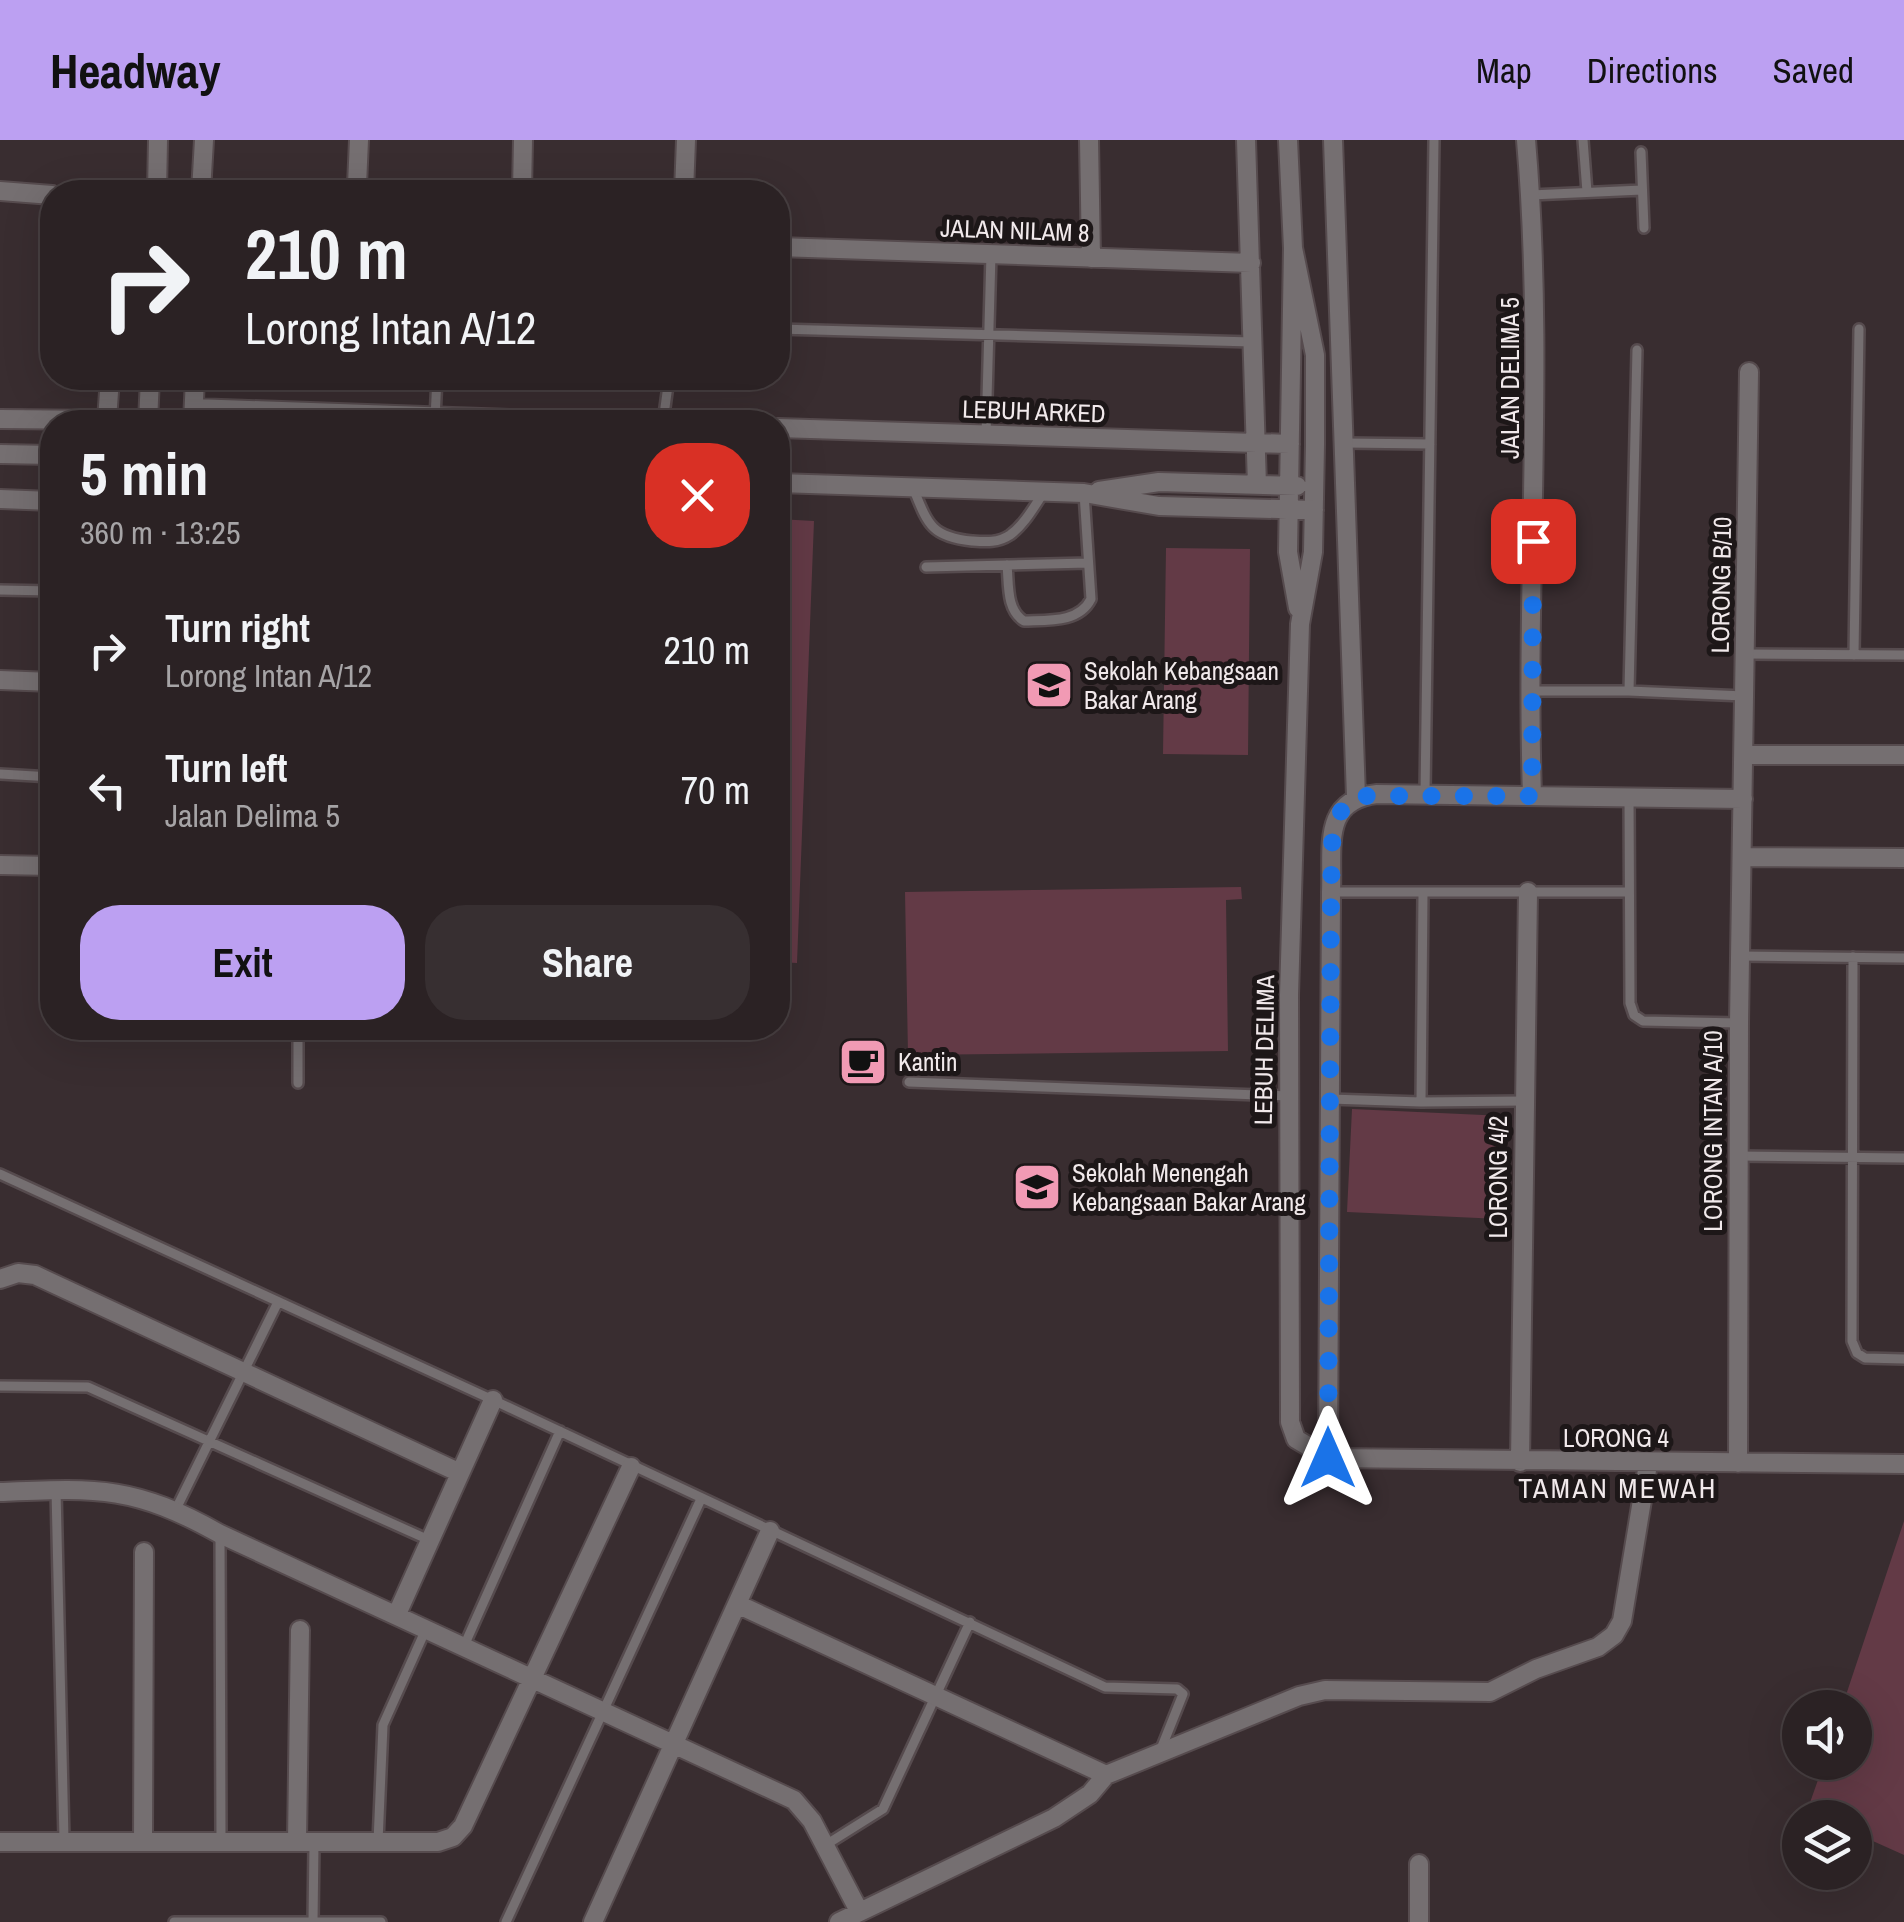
<!DOCTYPE html>
<meta charset="utf-8">
<style>
:root{--surface:#2b2224;--page:#372f31;--text:#f1f3f6;--muted:#a6a4a6;--line:#473f41;--accent:#bca0f2}
body{margin:0;font-family:"Archivo Narrow",sans-serif;background:var(--page);color:var(--text);height:100vh;display:flex;flex-direction:column;font-size:38px;white-space:nowrap}
*{box-sizing:border-box;margin:0}
p{font-size:32px;color:var(--muted)}
.icon{flex:none;width:55px;height:55px;fill:none;stroke:currentColor;stroke-width:2;stroke-linecap:round;stroke-linejoin:round}
.map{position:relative;flex:1;overflow:hidden}
.side{position:absolute;left:40px;top:270px;width:750px;height:630px;display:flex;flex-direction:column;background:var(--surface);border-radius:40px;box-shadow:0 10px 40px #0002,0 0 0 2px var(--line)}
.side>*{flex:none}
.top-card{position:absolute;left:40px;top:40px;width:750px;height:210px;border-radius:40px;box-shadow:0 10px 40px #0002,0 0 0 2px var(--line);background:#2b2224;color:var(--text);overflow:hidden}
.buttons{position:absolute;left:1782px;top:1550px;display:grid;gap:20px}
.buttons a{display:grid;place-items:center;width:90px;height:90px;border-radius:50%;background:var(--surface);box-shadow:0 10px 40px #0002,0 0 0 2px var(--line);font-size:50px}
.pin{position:absolute;display:grid;place-items:center;width:85px;height:85px;color:#fff;margin:-42px;border-radius:20px;box-shadow:0 5px 15px #0006}
.me{position:absolute;width:110px;margin:-55px;rotate:0deg;stroke-linejoin:round;filter:drop-shadow(0 0 8px #0008)}
.turn{display:flex;align-items:center;gap:35px;height:210px;padding:0 40px;font-size:45px}
.turn .icon{width:130px;height:130px;stroke-width:2.5}
.turn b{display:block;font-size:70px;line-height:85px}
.round{display:grid;place-items:center;flex:none;width:105px;height:105px;border-radius:40px;background:var(--page)}
.headline{display:flex;align-items:center;justify-content:space-between;height:170px;padding:0 40px}
h1{font-size:60px;font-weight:800;line-height:75px}
.primary-button{display:flex;gap:20px;margin-top:auto;padding:20px 40px}
.primary-button a{flex:1;height:115px;border-radius:40px;background:var(--accent);color:#111;font-size:40px;font-weight:800;line-height:115px;text-align:center}
.primary-button a+a{background:var(--page);color:var(--text)}
ul{padding:0;list-style:none}
li{display:flex;align-items:center;gap:30px;height:140px;padding:0 40px}
li div{flex:1}
li b{display:block;font-size:38px}
li em{font-style:normal}
header{display:flex;align-items:center;gap:60px;box-sizing:border-box;height:140px;padding:0 50px;background:var(--accent);color:#111}
header strong{font-size:48px}
nav{display:flex;gap:55px;margin-inline-start:auto;font-size:35px}
.map>svg:first-child{display:block}
.green{fill:#633a46}
.lines{fill:none;stroke-linecap:round;stroke-linejoin:round}
.service-casing{stroke:#564b4e;stroke-width:14}
.minor-casing{stroke:#564b4e;stroke-width:22}
.service{stroke:#756f71;stroke-width:9}
.minor{stroke:#756f71;stroke-width:18}
.route{stroke:#1a73e8;stroke-width:18;stroke-dasharray:0 32.4}
.labels{text-anchor:middle;dominant-baseline:central;stroke-width:10;stroke-linejoin:round;paint-order:stroke}
.street-label{font-size:25px;fill:#f1e9eb;stroke:#1d1718}
.poi-label{font-size:25px;fill:#f1e9eb;stroke:#1d1718;text-anchor:start}
.neighbourhood-label{font-size:28px;letter-spacing:2.5px;fill:#f1e9eb;stroke:#1d1718}
</style>
<header>
<strong>Headway</strong>
<nav><a>Map</a><a>Directions</a><a>Saved</a></nav>
</header>
<div class="map">
<svg width="1904" height="1782" viewBox="0 0 1904 1782">
<rect width="100%" height="100%" fill="#392d30"/>
<path class="green" d="M778,379L814,381L797,823L778,822Z
M1166,408L1250,409L1248,615L1163,614Z
M1241,747L1242,759L1226,760L1228,911L908,915L905,752Z
M1352,969L1505,976L1500,1079L1347,1072Z
M1904,1381V1715L1855,1693V1678L1821,1677L1807,1671L1824,1623L1855,1622V1568L1842,1567Z"/>
<g class="lines">
<g class="service-casing">
<path id="service" d="M1583,0L1587,52
M1641,12L1644,88
M1531,55L1642,50
M778,189L1252,202
M435,278L437,238
M663,282L669,238
M986,295L991,114
M1345,303L1430,304
M914,350C928,385 932,397 972,401C986,402 998,403 1010,395C1024,385 1034,367 1044,352
M1007,425C1009,444 1006,470 1024,481C1048,480 1079,483 1091,459L1084,353
M926,427L1088,423
M0,450L52,451
M1745,514L1904,515
M1854,515L1859,189
M1532,551H1629L1744,556
M1629,551L1637,210
M0,634L52,637
M1425,654L1434,0
M1629,656L1630,863L1634,875L1643,881L1739,883
M1331,752H1628
M1740,816L1904,818
M1853,817L1852,1201L1857,1213L1865,1218L1904,1219
M909,942L1288,956
M298,943V888
M1330,959L1421,962L1524,961
M1421,962L1423,753
M1738,1016L1904,1018
M0,1034L493,1260L1105,1547L1177,1549L1183,1554L1161,1609
M0,1246L88,1247L429,1400
M56,1350L64,1700
M176,1369L278,1162
M220,1394L221,1701
M464,1506L560,1291
M378,1702L383,1585L426,1489
M824,1706L883,1669L970,1482
M174,1782H381
M313,1782L314,1703
M506,1782L701,1359"/>
</g>
<g class="minor-casing">
<path id="minor" d="M1089,0L1091,118
M1246,0L1257,345
M1288,0L1293,108L1288,412L1298,468
M1333,0L1356,657
M1526,0C1545,219 1525,437 1532,656
M357,45L359,0
M0,51L52,55
M157,52L158,0
M201,52L204,0
M522,52L523,0
M684,52L686,0
M778,107L1251,123
M1293,108L1315,215V305L1313,412L1300,484L1289,855L1290,1282L1296,1299L1328,1318L1904,1324
M194,268L592,282
M0,279L107,280L110,238
M107,280L148,281
M148,282L150,238
M193,282L195,238
M778,288L1290,304
M0,314L52,315
M778,343L1084,353L1159,366L1314,370
M1099,351L1159,342L1297,346
M0,359L52,361
M0,540L52,542
M1744,615H1904
M1743,717L1904,718
M0,725L52,726
M0,1139L18,1133L35,1135L458,1332
M1328,1318L1331,752C1333,707 1321,660 1377,654L1743,659
M1520,1322L1528,752
M1738,1323L1739,883L1749,232
M0,1352C97,1348 133,1345 220,1394L794,1660L812,1681L859,1771
M737,1464L1106,1635
M397,1474L493,1260
M297,1701L300,1490
M0,1702H438L453,1697L463,1686L631,1327
M143,1702L144,1412
M1419,1724V1782
M593,1782L770,1391
M839,1782L1054,1678L1090,1654L1106,1635L1299,1556L1325,1550L1490,1552L1536,1529L1598,1507L1614,1495L1622,1481L1648,1324"/>
</g>
<use href="#service" class="service"/>
<use href="#minor" class="minor"/>
</g>
<g class="lines">
<path class="route" d="M1328,1318L1331,752C1333,718 1325,676 1356,656H1532L1533,401"/>
</g>
<defs>
<g id="school-square" transform="scale(2.5)"><rect x="-9" y="-9" width="18" height="18" rx="4" fill="#f19ab4" stroke="#1d1718"/><path d="M0-5L7-2L0 1L-7-2ZM-4 1L0 2.5L4 1V4Q0 6-4 4Z" fill="#111"/></g>
<g id="cafe-square" transform="scale(2.5)"><rect x="-9" y="-9" width="18" height="18" rx="4" fill="#f19ab4" stroke="#1d1718"/><path d="M-5.5-4.5H6V0H3Q3 3.5 0 3.5H-2.5Q-5.5 3.5-5.5 0ZM3-3.2v2h1.7v-2ZM-6 4.5H4V6H-6Z" fill="#111"/></g>
</defs>
<g fill-rule="evenodd">
<use href="#school-square" x="1049" y="545"/>
<use href="#cafe-square" x="863" y="922"/>
<use href="#school-square" x="1037" y="1047"/>
</g>
<g class="labels">
<g class="street-label">
<text transform="translate(1015 90) rotate(2)">JALAN NILAM 8</text>
<text transform="translate(1510 238) rotate(-90)">JALAN DELIMA 5</text>
<text transform="translate(1034 271) rotate(2)">LEBUH ARKED</text>
<text transform="translate(1721 445) rotate(-89)">LORONG B/10</text>
<text transform="translate(1264 910) rotate(-89)">LEBUH DELIMA</text>
<text transform="translate(1713 991) rotate(-90)">LORONG INTAN A/10</text>
<text transform="translate(1498 1037) rotate(-90)">LORONG 4/2</text>
<text x="1616" y="1298">LORONG 4</text>
</g>
<g class="poi-label">
<text x="1084" y="531">Sekolah Kebangsaan<tspan x="1084" dy="29">Bakar Arang</tspan></text>
<text x="898" y="922">Kantin</text>
<text x="1072" y="1033">Sekolah Menengah<tspan x="1072" dy="29">Kebangsaan Bakar Arang</tspan></text>
</g>
<g class="neighbourhood-label">
<text x="1618" y="1348">TAMAN MEWAH</text>
</g>
</g>
</svg>
<div class="buttons">
<a><svg class="icon" aria-label="sound" viewBox="0 0 24 24"><path d="M4 9h4l5-4v14l-5-4H4zM17 9q2 3 0 6"/></svg></a>
<a><svg class="icon" aria-label="layers" viewBox="0 0 24 24"><path d="M12 4l9 5-9 5-9-5zM3 14l9 5 9-5"/></svg></a>
</div>
<div class="pin" style="left:1533px;top:401px;background:#d93025"><svg class="icon" aria-label="arrive" viewBox="0 0 24 24"><path d="M6 21V4h12l-3 4 3 4H6"/></svg></div>
<svg class="me" style="left:1328px;top:1318px" viewBox="-20 -20 40 40"><path d="M0-17L14 15 0 8-14 15z" fill="#1a73e8" stroke="#fff" stroke-width="4"/></svg>
<div class="top-card">
<div class="turn"><svg class="icon" aria-label="right" viewBox="0 0 24 24"><path d="M7 20v-9h11M14 6l5 5-5 5"/></svg><div><b>210 m</b>Lorong Intan A/12</div></div>
</div>
<section class="side">
<div class="headline"><div><h1>5 min</h1><p>360 m · 13:25</p></div><a class="round" style="background:#d93025;color:#fff"><svg class="icon" aria-label="close" viewBox="0 0 24 24"><path d="M6 6l12 12M18 6L6 18"/></svg></a></div>
<ul>
<li><svg class="icon" aria-label="right" viewBox="0 0 24 24"><path d="M7 20v-9h11M14 6l5 5-5 5"/></svg><div><b>Turn right</b><p>Lorong Intan A/12</p></div><em>210 m</em></li>
<li><svg class="icon" aria-label="left" viewBox="0 0 24 24"><path d="M17 20v-9H6M10 6l-5 5 5 5"/></svg><div><b>Turn left</b><p>Jalan Delima 5</p></div><em>70 m</em></li>
</ul>
<div class="primary-button"><a>Exit</a><a>Share</a></div>
</section>
</div>
